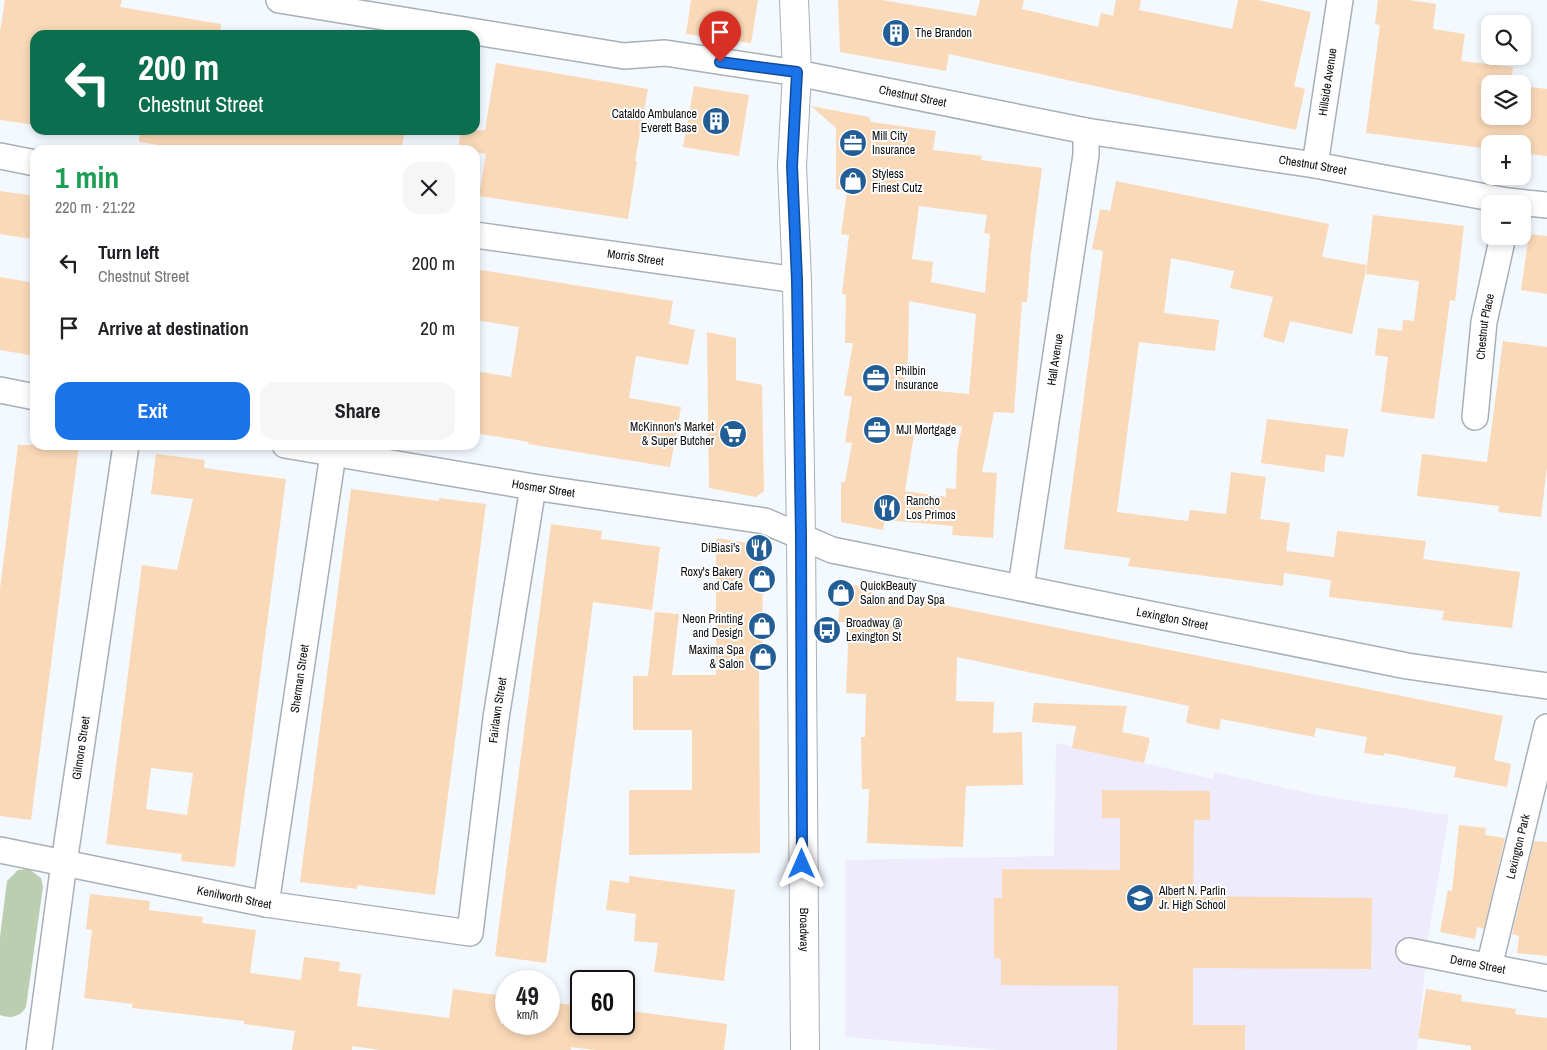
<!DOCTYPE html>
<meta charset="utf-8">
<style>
:root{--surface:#fff;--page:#f6f6f6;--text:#202124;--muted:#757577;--accent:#1a73e8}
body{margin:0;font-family:"Archivo Narrow",sans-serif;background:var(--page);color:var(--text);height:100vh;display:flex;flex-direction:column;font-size:19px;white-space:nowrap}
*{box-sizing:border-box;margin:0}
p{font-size:16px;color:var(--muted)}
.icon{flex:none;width:28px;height:28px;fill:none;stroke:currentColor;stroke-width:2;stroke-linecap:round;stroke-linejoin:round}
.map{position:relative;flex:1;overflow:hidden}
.panel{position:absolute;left:30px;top:145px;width:450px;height:305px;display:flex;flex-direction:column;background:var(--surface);border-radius:15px;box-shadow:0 2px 8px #0003}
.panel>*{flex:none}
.guide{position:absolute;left:30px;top:30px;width:450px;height:105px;border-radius:15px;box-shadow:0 2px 8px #0003;background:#0b6e4f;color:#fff;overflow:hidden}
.tools{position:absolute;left:1481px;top:15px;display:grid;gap:10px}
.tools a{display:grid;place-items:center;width:50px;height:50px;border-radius:10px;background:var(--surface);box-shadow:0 2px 8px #0003;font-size:25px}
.speed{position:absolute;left:495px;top:970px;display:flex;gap:10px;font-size:25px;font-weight:700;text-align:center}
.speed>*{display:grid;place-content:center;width:65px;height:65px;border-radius:50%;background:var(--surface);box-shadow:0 2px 8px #0003;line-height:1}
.speed small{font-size:12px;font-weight:400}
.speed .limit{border:2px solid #111;border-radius:8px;background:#fff;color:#111}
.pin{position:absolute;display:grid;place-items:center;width:42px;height:42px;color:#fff;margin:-51px -21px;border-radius:50% 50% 50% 0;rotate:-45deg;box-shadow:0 0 5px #0007}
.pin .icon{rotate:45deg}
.me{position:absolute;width:55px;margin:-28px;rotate:0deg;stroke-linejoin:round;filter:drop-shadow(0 0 4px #0008)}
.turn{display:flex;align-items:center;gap:18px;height:105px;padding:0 25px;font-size:22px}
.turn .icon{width:65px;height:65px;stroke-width:2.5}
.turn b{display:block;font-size:35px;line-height:42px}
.round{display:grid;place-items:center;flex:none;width:52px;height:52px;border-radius:15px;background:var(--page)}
.head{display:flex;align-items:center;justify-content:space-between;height:85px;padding:0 25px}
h1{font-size:30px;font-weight:700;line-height:38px;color:#1e9e55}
.action{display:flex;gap:10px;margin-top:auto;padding:10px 25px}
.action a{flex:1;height:58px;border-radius:15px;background:var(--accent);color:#fff;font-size:20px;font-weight:700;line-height:58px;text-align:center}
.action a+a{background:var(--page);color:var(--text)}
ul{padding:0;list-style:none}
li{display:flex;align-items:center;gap:15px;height:65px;padding:0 25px}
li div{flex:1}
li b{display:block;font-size:19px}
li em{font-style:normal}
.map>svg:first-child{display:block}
.education{fill:#eeebfd}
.green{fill:#bcceb0}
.building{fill:#fad9b8;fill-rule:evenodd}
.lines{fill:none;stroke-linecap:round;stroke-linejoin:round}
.minor-casing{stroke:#a8afb6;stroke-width:28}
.primary-casing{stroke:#a8afb6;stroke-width:30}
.minor{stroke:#fff;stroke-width:25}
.primary{stroke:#fff;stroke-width:28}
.route-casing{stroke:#114b97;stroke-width:12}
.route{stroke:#1a73e8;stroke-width:9}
.labels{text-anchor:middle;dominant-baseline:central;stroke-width:4;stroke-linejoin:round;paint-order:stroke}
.poi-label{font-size:12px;fill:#0c0e11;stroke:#fff;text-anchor:start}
.street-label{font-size:12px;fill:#0c0e11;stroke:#fff}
</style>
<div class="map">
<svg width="1547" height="1050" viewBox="0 0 1547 1050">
<rect width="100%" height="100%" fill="#f3f9ff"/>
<path class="education" d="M1056,743L1213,779L1215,772L1321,796L1449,815L1428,937L1417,1050H1002L845,1037V860L1054,856Z"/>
<path class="green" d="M29,869L41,878L43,887L26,1007C20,1017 11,1019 0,1015V937L7,881L18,870Z"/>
<path class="building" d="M5,0H122L120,7L221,24L220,35H35V125L0,120V32Z
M691,0H758L751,43L686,34Z
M838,0H882L976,16L980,0H1024L1022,9L1098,27L1101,13L1113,16L1116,0H1141L1139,10L1232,29L1238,0H1258L1311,12L1294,86L1305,89L1296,130L949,54L946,71L840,52Z
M1378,0H1408L1436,4L1433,29L1465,34L1461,61L1513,67L1511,84H1490V116H1522V86L1547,89V156L1522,153V144H1490V149L1366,133L1380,25L1375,24Z
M496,63L648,89L635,161H637L628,219L479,196L486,154L475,152V150L458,149L461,130H485Z
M694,86L749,95L739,156L683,147Z
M811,106L869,117L871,122L936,131L933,150L982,156L981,160L1042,168L1031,253L1027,302H1022L1014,413L994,412L982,472L997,473L993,538L952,535L953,526L885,520L883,530L841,522V482H845L852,443L845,442L852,397L844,395L853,343H845L846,295L842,294L849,235L841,234L847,191L836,189V128ZM919,206L987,215L984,233L990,234L985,293L931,282L933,262L912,259ZM909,301L976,314L969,394L903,388L908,359ZM916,422L962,426L957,452L956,489L946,488V497L905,491Z
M140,130H405L401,150H191L139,142Z
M1116,181L1329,224L1322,257L1367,265L1352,334L1290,321L1284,343L1263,337L1273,297L1230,288L1234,271L1171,258L1164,313L1219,320L1215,351L1139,342L1117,512L1188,521L1190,510L1226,514L1231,472L1266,477L1260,519L1290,523L1286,551L1334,557L1337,531L1426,541L1423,559L1520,572L1512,628L1442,620L1444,611L1329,597L1331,580L1284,573L1283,586L1128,566L1130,558L1064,549L1103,251L1092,249L1100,209L1110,211Z
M0,191L35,196L32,239L0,234Z
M1373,215L1464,226L1455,301L1450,300L1434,419L1381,412L1388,357L1375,355L1378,328L1402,331L1403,320L1414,321L1419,281L1366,274Z
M1529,234L1547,236V294L1521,290Z
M475,269L673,301L669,324L695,330L688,365L636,356L629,398L681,407L670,467L528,444L529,442L475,433V371L511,377L519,327L475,320Z
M0,277L35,283V356L0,350Z
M707,332L736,338V380L762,385L764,491L756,497L709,488Z
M1503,341L1547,347V467L1541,517L1498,512L1499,506L1417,496L1422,454L1487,462Z
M1267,419L1348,429L1344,457L1326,455L1324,472L1261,463Z
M18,445H79L31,820L0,816V589Z
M156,454L205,460L204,468L286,479L235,867L181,861L182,854L106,844L142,565L177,570L193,499L151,494ZM151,768L193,773L187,815L146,809Z
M351,489L439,501V498L486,504L435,895L357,885V889L300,882Z
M551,524L602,531L601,539L660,547L652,610L593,602L546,963L495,956Z
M716,538L756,544L762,552L763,664L759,663L760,853L629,855V790H692V730H633V676H648L655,612L679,614L672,675H716Z
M842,584L873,587L872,597L923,601L1503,716L1494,760L1511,764L1507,787L1454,777L1456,767L1384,753V756L1364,753L1367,737L1316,728L1314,737L1221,719L1219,730L1186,723L1189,706L957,657L956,701L994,702L993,733L1022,732L1023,785L966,786L963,847L867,843L869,789H862L861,737H865L866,694L846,693L849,622H838Z
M1034,703L1127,706L1122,732L1150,738L1144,763L1072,748L1076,726L1032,722Z
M1102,790L1210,791V820H1194L1193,896L1372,898L1371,969L1193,968V1025H1245V1050H1117L1118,986L1001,985V959L994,958V898H1002V869L1120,870V818H1102Z
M1459,825L1486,828L1485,835L1505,838L1484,929L1477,927L1475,939L1440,932L1448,890L1452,891Z
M1534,841L1547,842V956L1517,953L1519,936L1512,934Z
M629,876L735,890L724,981L654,972L658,943L634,941L636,914L606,910L610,880L629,883Z
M90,894L150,901L149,910L203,917L202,923L256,930L250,973L301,980L304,957L340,962L339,971L361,974L357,1006L449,1018L453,989L504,996L500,1024H549V1002L581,1006V1024H624V1010L727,1024L724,1050H595L571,1047V1050H381L352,1046V1050H292L295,1031L244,1024V1021L132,1008L133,1004L84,998L92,930L86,929Z
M1426,989L1462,995L1461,1001L1516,1009L1515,1014L1547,1018V1050H1471V1046L1418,1038Z"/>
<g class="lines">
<g class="minor-casing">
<g id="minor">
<path id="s1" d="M279,0L624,56L665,53L797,73L1086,131L1315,165L1507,201L1547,205"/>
<path d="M0,156L35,163"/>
<path id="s2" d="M1315,165L1340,0"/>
<path id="s3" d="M475,235L797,280"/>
<path d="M0,390L35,397"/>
<path id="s4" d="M1475,417L1484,322L1503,236"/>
<path id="s5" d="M285,445L533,487L765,521L832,550L1407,666L1547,686"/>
<path id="s6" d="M1021,587L1086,155V131"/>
<path id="s7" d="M0,850L266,904L470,933L496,718L533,487"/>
<path id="s8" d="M266,904L333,454"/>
<path id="s9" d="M1409,951L1547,978"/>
<path id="s10" d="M1489,967L1547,727"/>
<path id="s11" d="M39,1050L64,863L126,445"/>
</g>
</g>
<g class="primary-casing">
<g id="primary">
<path id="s12" d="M794,0L797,73L792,166L797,280L801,536L805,1050"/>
</g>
</g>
<use href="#minor" class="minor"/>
<use href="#primary" class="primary"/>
</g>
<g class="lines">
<g class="route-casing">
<path id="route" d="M720,62L797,72L792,166L797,280L801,536L802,864"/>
</g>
<use href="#route" class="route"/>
</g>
<defs>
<g id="building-disc" transform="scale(1.4375)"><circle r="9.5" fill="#225e95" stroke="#fff"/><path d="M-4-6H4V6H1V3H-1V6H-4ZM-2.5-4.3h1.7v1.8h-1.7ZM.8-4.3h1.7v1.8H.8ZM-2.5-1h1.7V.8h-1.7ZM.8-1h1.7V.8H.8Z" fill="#fff"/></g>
<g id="office-disc" transform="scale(1.4375)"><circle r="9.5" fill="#225e95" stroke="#fff"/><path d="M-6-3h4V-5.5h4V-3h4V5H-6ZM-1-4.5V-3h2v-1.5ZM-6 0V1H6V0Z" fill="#fff"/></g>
<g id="shop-disc" transform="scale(1.4375)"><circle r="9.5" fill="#225e95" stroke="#fff"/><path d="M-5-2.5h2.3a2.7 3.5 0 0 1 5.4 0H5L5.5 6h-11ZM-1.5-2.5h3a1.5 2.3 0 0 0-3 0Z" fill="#fff"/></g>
<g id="supermarket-disc" transform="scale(1.4375)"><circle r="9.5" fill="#225e95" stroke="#fff"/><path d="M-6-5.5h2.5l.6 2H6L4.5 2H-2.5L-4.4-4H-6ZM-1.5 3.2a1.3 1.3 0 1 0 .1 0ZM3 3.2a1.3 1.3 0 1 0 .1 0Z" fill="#fff"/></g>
<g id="restaurant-disc" transform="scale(1.4375)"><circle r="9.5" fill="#225e95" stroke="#fff"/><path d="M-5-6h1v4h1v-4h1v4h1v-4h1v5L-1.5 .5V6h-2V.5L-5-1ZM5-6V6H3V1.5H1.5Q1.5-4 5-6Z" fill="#fff"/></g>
<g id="bus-disc" transform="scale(1.4375)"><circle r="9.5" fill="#225e95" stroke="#fff"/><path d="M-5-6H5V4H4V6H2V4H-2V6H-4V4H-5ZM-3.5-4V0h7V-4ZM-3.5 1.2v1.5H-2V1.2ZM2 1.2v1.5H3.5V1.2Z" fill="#fff"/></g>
<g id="school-disc" transform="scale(1.4375)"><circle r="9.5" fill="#225e95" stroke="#fff"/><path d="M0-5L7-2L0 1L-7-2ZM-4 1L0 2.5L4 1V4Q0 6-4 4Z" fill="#fff"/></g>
</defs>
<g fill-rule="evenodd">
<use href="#building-disc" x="896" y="33"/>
<use href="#building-disc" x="716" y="121"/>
<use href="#office-disc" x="853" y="143"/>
<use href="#shop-disc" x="853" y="181"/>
<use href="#office-disc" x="876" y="378"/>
<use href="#office-disc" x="877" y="430"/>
<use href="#supermarket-disc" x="733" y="434"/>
<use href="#restaurant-disc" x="887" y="508"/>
<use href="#restaurant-disc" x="759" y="548"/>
<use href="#shop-disc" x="762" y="579"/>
<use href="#shop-disc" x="841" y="593"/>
<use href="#shop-disc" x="762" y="626"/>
<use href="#bus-disc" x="827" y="630"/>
<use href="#shop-disc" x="763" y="657"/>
<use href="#school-disc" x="1140" y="898"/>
</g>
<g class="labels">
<g class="poi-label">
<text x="915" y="33">The Brandon</text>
<text x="697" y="114" text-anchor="end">Cataldo Ambulance<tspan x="697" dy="14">Everett Base</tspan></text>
<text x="872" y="136">Mill City<tspan x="872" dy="14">Insurance</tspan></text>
<text x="872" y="174">Styless<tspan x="872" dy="14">Finest Cutz</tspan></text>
<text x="895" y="371">Philbin<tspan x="895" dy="14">Insurance</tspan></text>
<text x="714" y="427" text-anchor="end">McKinnon's Market<tspan x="714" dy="14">&amp; Super Butcher</tspan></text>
<text x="896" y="430">MJI Mortgage</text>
<text x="906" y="501">Rancho<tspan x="906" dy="14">Los Primos</tspan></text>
<text x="740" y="548" text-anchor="end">DiBiasi's</text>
<text x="743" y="572" text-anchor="end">Roxy's Bakery<tspan x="743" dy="14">and Cafe</tspan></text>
<text x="860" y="586">QuickBeauty<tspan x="860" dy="14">Salon and Day Spa</tspan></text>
<text x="743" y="619" text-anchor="end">Neon Printing<tspan x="743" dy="14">and Design</tspan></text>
<text x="846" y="623">Broadway @<tspan x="846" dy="14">Lexington St</tspan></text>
<text x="744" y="650" text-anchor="end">Maxima Spa<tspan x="744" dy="14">&amp; Salon</tspan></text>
<text x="1159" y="891">Albert N. Parlin<tspan x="1159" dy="14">Jr. High School</tspan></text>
</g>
<g class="street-label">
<text stroke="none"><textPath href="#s2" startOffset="84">Hillside Avenue</textPath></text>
<text stroke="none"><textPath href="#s1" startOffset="642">Chestnut Street</textPath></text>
<text stroke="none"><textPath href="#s1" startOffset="1048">Chestnut Street</textPath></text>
<text stroke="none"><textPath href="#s3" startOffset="162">Morris Street</textPath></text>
<text stroke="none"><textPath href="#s4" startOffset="91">Chestnut Place</textPath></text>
<text stroke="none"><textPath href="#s6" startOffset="230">Hall Avenue</textPath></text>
<text stroke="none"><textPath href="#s5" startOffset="262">Hosmer Street</textPath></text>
<text stroke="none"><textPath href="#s5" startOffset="906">Lexington Street</textPath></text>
<text stroke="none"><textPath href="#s8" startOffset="228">Sherman Street</textPath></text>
<text stroke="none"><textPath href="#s7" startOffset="702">Fairlawn Street</textPath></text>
<text stroke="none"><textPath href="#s11" startOffset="305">Gilmore Street</textPath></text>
<text stroke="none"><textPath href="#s10" startOffset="124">Lexington Park</textPath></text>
<text stroke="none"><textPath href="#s7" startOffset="239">Kenilworth Street</textPath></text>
<text stroke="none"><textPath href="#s12" startOffset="930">Broadway</textPath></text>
<text stroke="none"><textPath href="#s9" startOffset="70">Derne Street</textPath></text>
</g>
</g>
</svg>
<div class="tools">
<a><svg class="icon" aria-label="search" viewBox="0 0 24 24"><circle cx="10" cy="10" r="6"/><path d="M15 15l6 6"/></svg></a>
<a><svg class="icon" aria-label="layers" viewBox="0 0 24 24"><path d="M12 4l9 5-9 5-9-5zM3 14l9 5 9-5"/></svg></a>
<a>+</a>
<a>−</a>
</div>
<div class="speed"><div>49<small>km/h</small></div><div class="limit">60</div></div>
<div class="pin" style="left:720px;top:62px;background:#d93025"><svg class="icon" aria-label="arrive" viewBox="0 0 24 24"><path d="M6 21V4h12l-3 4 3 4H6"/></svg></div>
<svg class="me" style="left:802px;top:864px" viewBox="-20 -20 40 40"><path d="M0-17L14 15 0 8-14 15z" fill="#1a73e8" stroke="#fff" stroke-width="4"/></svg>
<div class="guide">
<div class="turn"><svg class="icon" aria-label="left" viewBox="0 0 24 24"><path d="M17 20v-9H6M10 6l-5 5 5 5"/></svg><div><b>200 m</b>Chestnut Street</div></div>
</div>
<section class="panel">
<div class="head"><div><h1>1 min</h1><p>220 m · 21:22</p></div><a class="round"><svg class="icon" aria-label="close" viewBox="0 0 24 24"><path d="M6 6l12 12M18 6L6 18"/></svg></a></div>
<ul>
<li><svg class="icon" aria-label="left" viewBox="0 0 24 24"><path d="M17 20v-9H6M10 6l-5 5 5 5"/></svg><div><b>Turn left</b><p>Chestnut Street</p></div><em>200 m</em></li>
<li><svg class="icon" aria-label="arrive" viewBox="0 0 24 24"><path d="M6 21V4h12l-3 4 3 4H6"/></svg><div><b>Arrive at destination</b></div><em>20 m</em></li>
</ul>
<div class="action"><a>Exit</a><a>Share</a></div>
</section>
</div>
